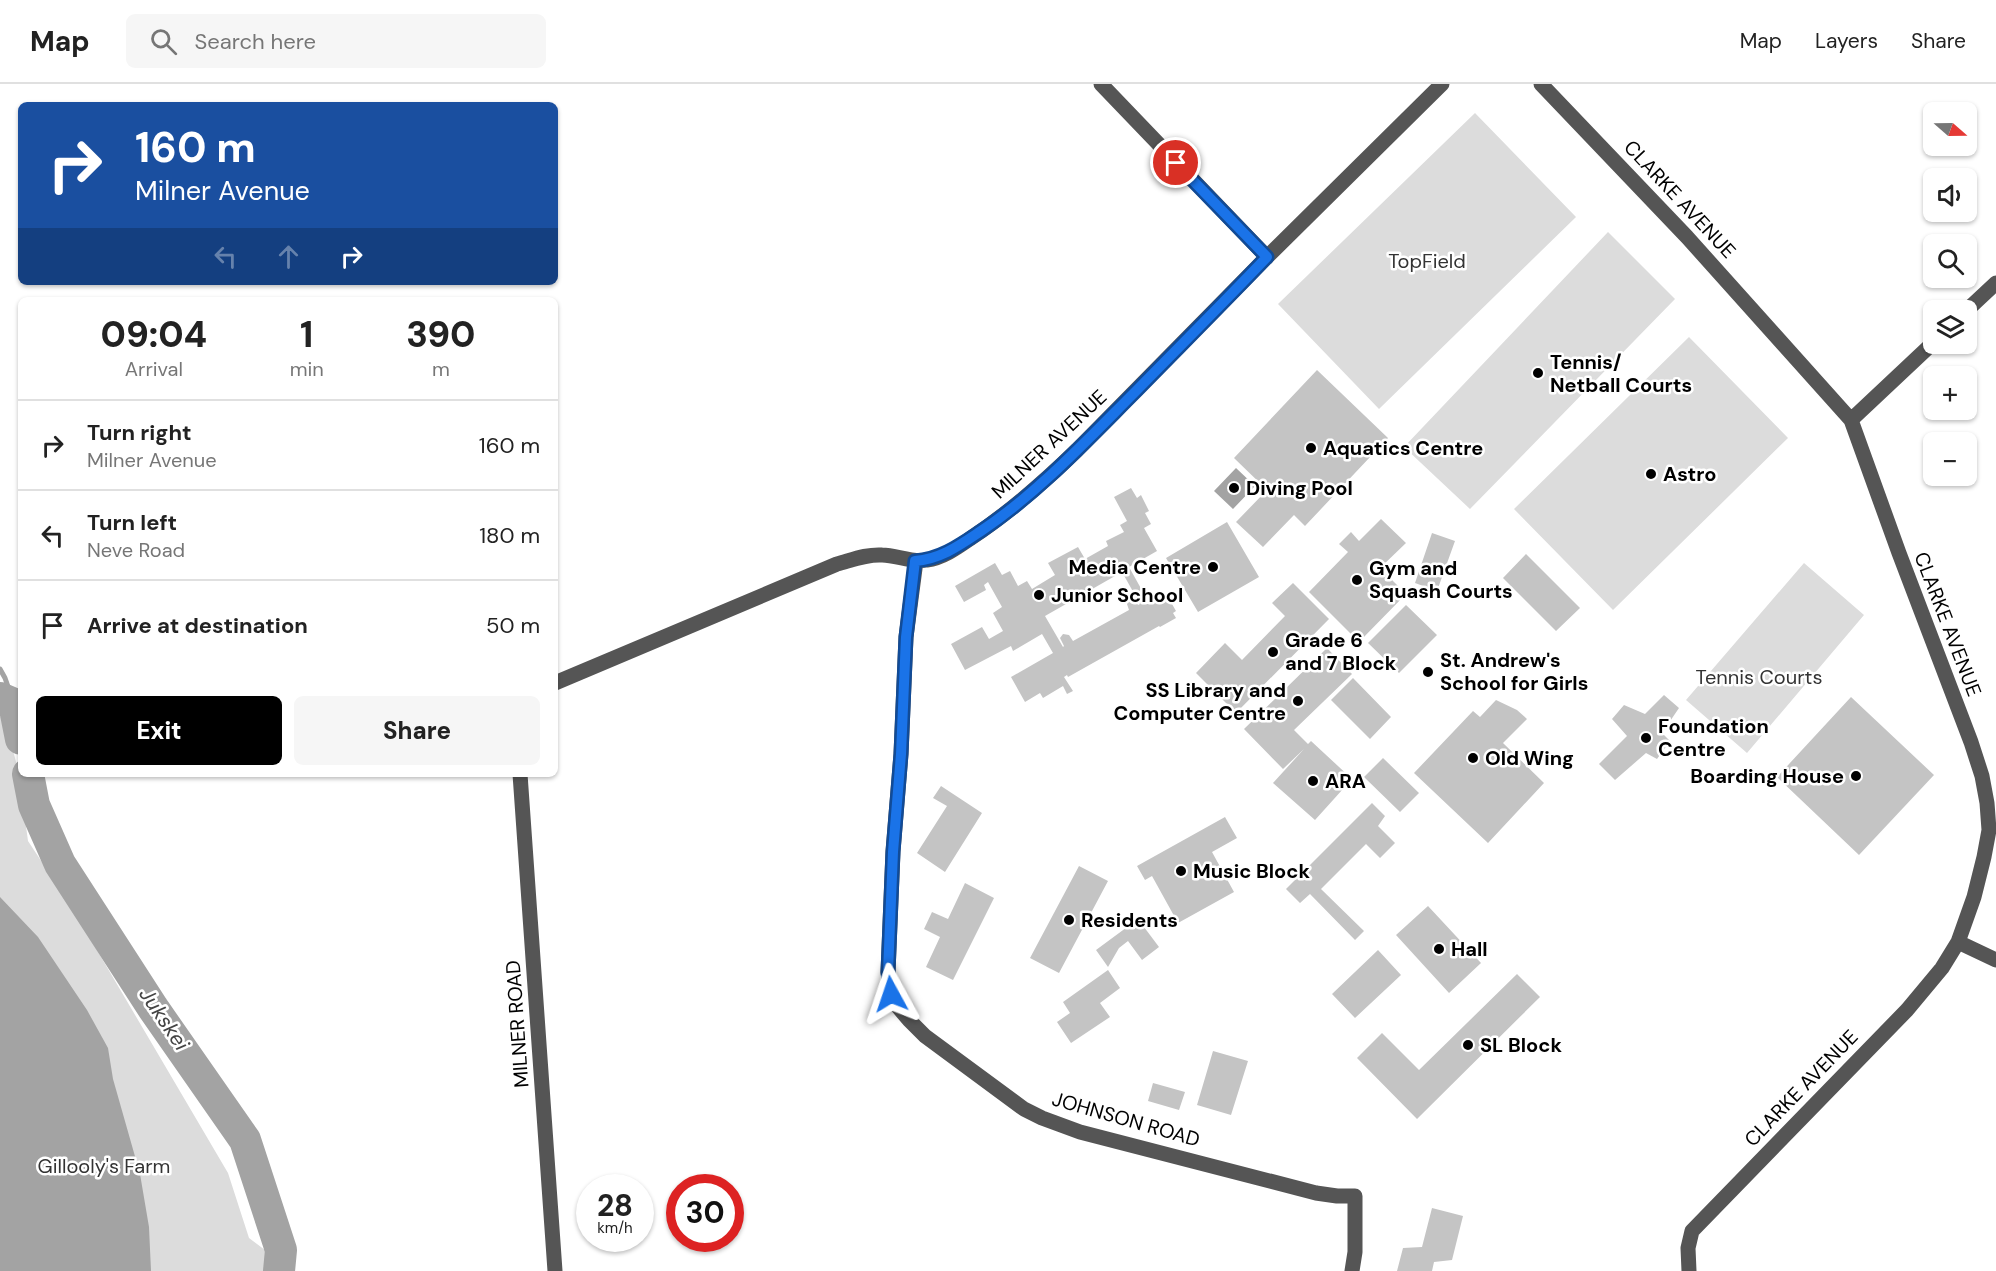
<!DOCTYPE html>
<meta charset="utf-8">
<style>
:root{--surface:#fff;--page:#f6f6f6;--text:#222;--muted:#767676;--line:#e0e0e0;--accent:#000}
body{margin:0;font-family:"DM Sans",sans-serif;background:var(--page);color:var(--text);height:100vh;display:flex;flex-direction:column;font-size:22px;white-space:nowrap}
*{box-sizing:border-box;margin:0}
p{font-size:20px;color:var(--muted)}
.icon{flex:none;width:33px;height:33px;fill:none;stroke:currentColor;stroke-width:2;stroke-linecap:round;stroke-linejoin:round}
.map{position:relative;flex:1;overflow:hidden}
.drawer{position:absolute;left:18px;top:213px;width:540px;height:480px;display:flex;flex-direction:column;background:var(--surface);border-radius:9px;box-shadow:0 2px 4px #0004}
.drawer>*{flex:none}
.top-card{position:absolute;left:18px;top:18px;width:540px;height:183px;border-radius:9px;box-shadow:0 2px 4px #0004;background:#1a4fa0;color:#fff;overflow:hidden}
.needle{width:39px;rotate:110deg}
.buttons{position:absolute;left:1923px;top:18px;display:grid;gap:12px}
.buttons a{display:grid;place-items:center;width:54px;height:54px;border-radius:9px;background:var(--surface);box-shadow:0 2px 4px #0004;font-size:30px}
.speed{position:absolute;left:576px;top:1090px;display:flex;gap:12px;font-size:30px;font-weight:700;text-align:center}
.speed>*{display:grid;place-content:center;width:78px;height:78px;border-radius:50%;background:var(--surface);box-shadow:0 2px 4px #0004;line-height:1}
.speed small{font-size:15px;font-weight:400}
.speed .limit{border:9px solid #d22;background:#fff;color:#111}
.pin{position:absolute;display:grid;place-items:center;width:51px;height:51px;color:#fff;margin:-26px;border:3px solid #fff;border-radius:50%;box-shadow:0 2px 6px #0007}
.me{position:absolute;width:66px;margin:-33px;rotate:355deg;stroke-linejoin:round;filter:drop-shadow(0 0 4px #0008)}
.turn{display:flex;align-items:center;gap:21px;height:126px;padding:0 18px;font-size:27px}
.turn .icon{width:78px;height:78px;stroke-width:2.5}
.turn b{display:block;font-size:42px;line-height:51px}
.lanes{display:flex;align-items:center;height:57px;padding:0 18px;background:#0003;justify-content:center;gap:30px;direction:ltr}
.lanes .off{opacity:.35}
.eta{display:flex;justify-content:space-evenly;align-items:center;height:102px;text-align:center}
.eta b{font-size:36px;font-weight:800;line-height:42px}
.action{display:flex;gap:12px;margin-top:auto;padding:12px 18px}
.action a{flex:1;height:69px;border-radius:9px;background:var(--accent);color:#fff;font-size:24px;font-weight:800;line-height:69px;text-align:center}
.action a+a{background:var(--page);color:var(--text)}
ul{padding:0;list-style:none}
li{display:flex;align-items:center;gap:18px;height:90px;padding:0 18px;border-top:2px solid var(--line)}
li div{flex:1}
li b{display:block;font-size:22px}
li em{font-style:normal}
header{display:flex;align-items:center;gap:36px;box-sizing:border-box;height:84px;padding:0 30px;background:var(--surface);border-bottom:2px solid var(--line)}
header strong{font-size:28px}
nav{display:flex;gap:33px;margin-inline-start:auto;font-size:21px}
.search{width:420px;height:54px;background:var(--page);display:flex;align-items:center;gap:15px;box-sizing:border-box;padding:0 21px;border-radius:9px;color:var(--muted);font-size:22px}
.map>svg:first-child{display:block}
.green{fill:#dcdcdc}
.water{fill:#a3a3a3}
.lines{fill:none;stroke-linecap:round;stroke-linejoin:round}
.stream{stroke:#a3a3a3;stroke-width:5}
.river{stroke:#a3a3a3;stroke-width:32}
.building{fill:#c4c4c4;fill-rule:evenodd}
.minor{stroke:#555;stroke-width:15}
.route-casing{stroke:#114b97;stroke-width:15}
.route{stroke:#1a73e8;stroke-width:10}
.poi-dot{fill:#000;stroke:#fff;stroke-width:2}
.labels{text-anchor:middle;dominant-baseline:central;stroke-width:5;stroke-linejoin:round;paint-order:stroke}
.street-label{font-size:20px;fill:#000;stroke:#fff}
.park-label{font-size:20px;fill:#333;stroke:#fff}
.poi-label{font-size:20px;font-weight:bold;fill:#000;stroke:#fff;text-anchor:start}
.water-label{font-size:21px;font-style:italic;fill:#444;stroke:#fff}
</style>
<header>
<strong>Map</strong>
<div class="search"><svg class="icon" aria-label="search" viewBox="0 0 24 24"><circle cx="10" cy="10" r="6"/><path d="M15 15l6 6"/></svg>Search here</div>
<nav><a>Map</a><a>Layers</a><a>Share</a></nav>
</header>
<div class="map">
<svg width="1996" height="1187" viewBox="0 0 1996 1187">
<rect width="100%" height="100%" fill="#fff"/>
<path class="green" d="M1475,29L1576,133L1379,325L1278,220Z
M1608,148L1675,215L1470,425L1404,363Z
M1689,253L1788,354L1613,526L1514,425Z
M1804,479L1864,531L1747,669L1686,616Z
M0,631L10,654L19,690L28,757L71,822L228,1089L249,1154L293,1187H0Z"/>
<path class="water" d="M1236,384L1255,402L1233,425L1214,407Z
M0,813L38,853L87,926L108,964L113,995L140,1090L149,1143L151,1187H0Z"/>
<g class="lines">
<path class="stream" d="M0,585L5,594L14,620"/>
<path class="river" d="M0,614L14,620L21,655
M28,690L34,721L60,780L153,924L245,1056L281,1166L279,1187"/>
</g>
<path class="building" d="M1317,286L1388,354L1305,442L1294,431L1263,463L1236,438L1267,406L1234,374Z
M1131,404L1137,414L1141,411L1149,427L1145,429L1151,440L1144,444L1157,467L1129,483L1148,517L1162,509L1165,514L1168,513L1176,527L1173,529L1176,534L1160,543L1159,542L1068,593L1067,591L1064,593L1073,607L1067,610L1063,602L1043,614L1040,609L1025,618L1011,593L1053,569L1042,550L1013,567L1011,562L965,586L951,560L982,543L989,555L1003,547L993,529L1002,523L988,498L984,501L986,506L964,518L955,502L995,479L1002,491L1010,487L1018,502L1027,497L1032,505L1055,491L1048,479L1078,463L1085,475L1108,462L1106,457L1124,448L1120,441L1127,437L1114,413ZM1122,488L1140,520L1138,521L1134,514L1129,513L1126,517L1129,526L1073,557L1069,551L1063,550L1060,554L1064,562L1063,563L1045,532Z
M1381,435L1406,459L1380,484L1406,510L1359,558L1309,508L1348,468L1339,460L1351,448L1359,457Z
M1227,438L1259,493L1198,528L1166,474Z
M1432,449L1455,457L1437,507L1415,499Z
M1526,470L1580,524L1556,547L1503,494Z
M1293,499L1329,535L1236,629L1196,589L1225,559L1242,576L1285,532L1272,519Z
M1406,521L1437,551L1399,589L1368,559Z
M1327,564L1352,590L1294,646L1308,660L1311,657L1352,695L1315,736L1273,699L1304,665L1283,685L1244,645Z
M1353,594L1391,633L1370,655L1331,616Z
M1664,611L1679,624L1662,649L1670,657L1657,675L1646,669L1615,696L1599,680L1627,652L1612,635L1624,621L1645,630Z
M1851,613L1934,691L1859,771L1777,693Z
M1496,616L1517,626L1527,635L1503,659L1544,699L1488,759L1414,689L1473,627L1480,633Z
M1383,674L1419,709L1400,728L1364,693Z
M941,702L982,729L945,788L917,769L947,722L933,714Z
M1372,719L1385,732L1378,742L1395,759L1380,774L1366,760L1321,805L1364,847L1355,856L1310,810L1300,819L1286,805Z
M1225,733L1237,754L1212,768L1234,808L1178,839L1152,792L1145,796L1137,782Z
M1079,782L1108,797L1059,889L1030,874Z
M965,799L994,814L953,896L926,883L940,853L924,845L932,828L948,835Z
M1428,822L1481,879L1449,909L1396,851Z
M1138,835L1159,863L1142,876L1128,857L1119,864L1108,883L1096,866Z
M1378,866L1401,891L1355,934L1332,910Z
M1108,886L1120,904L1100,919L1110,933L1071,959L1057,938L1070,929L1063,918Z
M1517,890L1540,913L1417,1035L1357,974L1382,949L1419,986Z
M1213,967L1248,977L1231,1031L1197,1021Z
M1153,999L1185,1008L1179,1026L1148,1017Z
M1432,1124L1463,1132L1452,1176L1434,1178L1432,1187H1397L1403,1164L1422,1163Z"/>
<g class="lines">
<path class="minor" d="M1101,0L1267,173
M1541,0L1687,153L1851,336L1899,469L1971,658L1982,692L1987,719L1989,746L1984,773L1974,813L1958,858L1942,884L1907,926L1692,1147L1688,1164L1689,1187
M1966,227L1996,199
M1851,336L1934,258
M916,477L906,553L901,670L893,767L888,888L891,910L898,923L909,936L925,952L1024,1025L1042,1034L1080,1048L1316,1109L1337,1112H1355V1168L1352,1187
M555,599L837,480C852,476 866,470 882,471C897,471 911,479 927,476C943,474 958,463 971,454C1010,428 1043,399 1077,366L1267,173L1442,0
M520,690L555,1187
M1958,858L1996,876"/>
</g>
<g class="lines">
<g class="route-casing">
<path id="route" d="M891,910L888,888L893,768L901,670L906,553L915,477C941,475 960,461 981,447C1039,408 1087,356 1136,307C1180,262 1224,218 1267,173L1176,79"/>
</g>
<use href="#route" class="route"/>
</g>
<g class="poi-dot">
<circle cx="1538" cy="289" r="6"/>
<circle cx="1311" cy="364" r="6"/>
<circle cx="1651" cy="390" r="6"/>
<circle cx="1234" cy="404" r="6"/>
<circle cx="1213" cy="483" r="6"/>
<circle cx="1357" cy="496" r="6"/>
<circle cx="1039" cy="511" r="6"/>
<circle cx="1273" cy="568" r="6"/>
<circle cx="1428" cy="588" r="6"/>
<circle cx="1298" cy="617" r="6"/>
<circle cx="1646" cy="654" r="6"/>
<circle cx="1473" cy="674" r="6"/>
<circle cx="1856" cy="692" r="6"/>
<circle cx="1313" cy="697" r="6"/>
<circle cx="1181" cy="787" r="6"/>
<circle cx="1069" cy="836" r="6"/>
<circle cx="1439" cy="865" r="6"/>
<circle cx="1468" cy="961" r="6"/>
</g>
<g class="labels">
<g class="street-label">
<text transform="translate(1680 115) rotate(47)">CLARKE AVENUE</text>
<text transform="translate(1049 360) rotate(-43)">MILNER AVENUE</text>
<text transform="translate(1948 540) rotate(69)">CLARKE AVENUE</text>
<text transform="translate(517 940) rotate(-94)">MILNER ROAD</text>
<text transform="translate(1801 1004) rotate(-46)">CLARKE AVENUE</text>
<text transform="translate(1126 1035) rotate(16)">JOHNSON ROAD</text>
</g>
<g class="park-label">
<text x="1427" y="177">TopField</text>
<text x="1759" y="593">Tennis Courts</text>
<text x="104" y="1082">Gillooly's Farm</text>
</g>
<g class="poi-label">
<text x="1550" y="278">Tennis/<tspan x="1550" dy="23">Netball Courts</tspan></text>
<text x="1323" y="364">Aquatics Centre</text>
<text x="1663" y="390">Astro</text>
<text x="1246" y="404">Diving Pool</text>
<text x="1201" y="483" text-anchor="end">Media Centre</text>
<text x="1369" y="484">Gym and<tspan x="1369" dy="23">Squash Courts</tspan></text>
<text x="1051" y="511">Junior School</text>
<text x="1285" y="556">Grade 6<tspan x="1285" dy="23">and 7 Block</tspan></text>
<text x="1440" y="576">St. Andrew's<tspan x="1440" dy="23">School for Girls</tspan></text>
<text x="1286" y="606" text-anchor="end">SS Library and<tspan x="1286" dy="23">Computer Centre</tspan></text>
<text x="1658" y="642">Foundation<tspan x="1658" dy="23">Centre</tspan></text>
<text x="1485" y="674">Old Wing</text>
<text x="1844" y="692" text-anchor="end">Boarding House</text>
<text x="1325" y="697">ARA</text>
<text x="1193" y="787">Music Block</text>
<text x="1081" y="836">Residents</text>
<text x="1451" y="865">Hall</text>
<text x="1480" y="961">SL Block</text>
</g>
<g class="water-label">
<text transform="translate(164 935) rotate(56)">Jukskei</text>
</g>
</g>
</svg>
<div class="buttons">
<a><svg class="needle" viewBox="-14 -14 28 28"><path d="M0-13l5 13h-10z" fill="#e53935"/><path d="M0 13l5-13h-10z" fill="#767676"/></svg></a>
<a><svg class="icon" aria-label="sound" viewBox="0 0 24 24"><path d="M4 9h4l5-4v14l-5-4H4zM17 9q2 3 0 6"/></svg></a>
<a><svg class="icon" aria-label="search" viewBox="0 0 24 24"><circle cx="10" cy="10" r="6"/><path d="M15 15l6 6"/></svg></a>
<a><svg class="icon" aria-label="layers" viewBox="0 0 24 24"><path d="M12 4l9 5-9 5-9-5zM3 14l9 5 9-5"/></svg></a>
<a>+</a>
<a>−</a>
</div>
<div class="speed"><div>28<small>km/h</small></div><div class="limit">30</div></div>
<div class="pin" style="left:1176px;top:79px;background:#d93025"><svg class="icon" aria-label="arrive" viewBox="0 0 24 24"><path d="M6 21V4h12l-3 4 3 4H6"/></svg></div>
<svg class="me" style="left:891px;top:910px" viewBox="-20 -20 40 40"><path d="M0-17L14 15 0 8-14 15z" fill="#1a73e8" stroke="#fff" stroke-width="4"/></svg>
<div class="top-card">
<div class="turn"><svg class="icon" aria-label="right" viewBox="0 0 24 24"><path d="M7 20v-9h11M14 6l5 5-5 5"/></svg><div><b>160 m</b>Milner Avenue</div></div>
<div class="lanes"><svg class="icon off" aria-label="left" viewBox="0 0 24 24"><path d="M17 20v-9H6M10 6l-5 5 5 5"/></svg><svg class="icon off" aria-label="ahead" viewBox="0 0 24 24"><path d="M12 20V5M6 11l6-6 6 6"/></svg><svg class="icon" aria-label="right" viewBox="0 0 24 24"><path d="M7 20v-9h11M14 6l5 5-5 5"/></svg></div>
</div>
<section class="drawer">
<div class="eta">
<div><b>09:04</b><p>Arrival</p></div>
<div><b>1</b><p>min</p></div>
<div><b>390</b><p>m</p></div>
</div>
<ul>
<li><svg class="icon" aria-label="right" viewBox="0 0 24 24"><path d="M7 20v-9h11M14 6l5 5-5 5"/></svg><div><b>Turn right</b><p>Milner Avenue</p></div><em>160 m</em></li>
<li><svg class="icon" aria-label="left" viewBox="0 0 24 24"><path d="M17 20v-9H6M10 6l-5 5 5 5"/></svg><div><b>Turn left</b><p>Neve Road</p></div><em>180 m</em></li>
<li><svg class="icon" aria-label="arrive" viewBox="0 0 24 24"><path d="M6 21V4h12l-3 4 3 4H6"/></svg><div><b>Arrive at destination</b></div><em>50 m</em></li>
</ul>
<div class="action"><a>Exit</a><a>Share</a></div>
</section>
</div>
